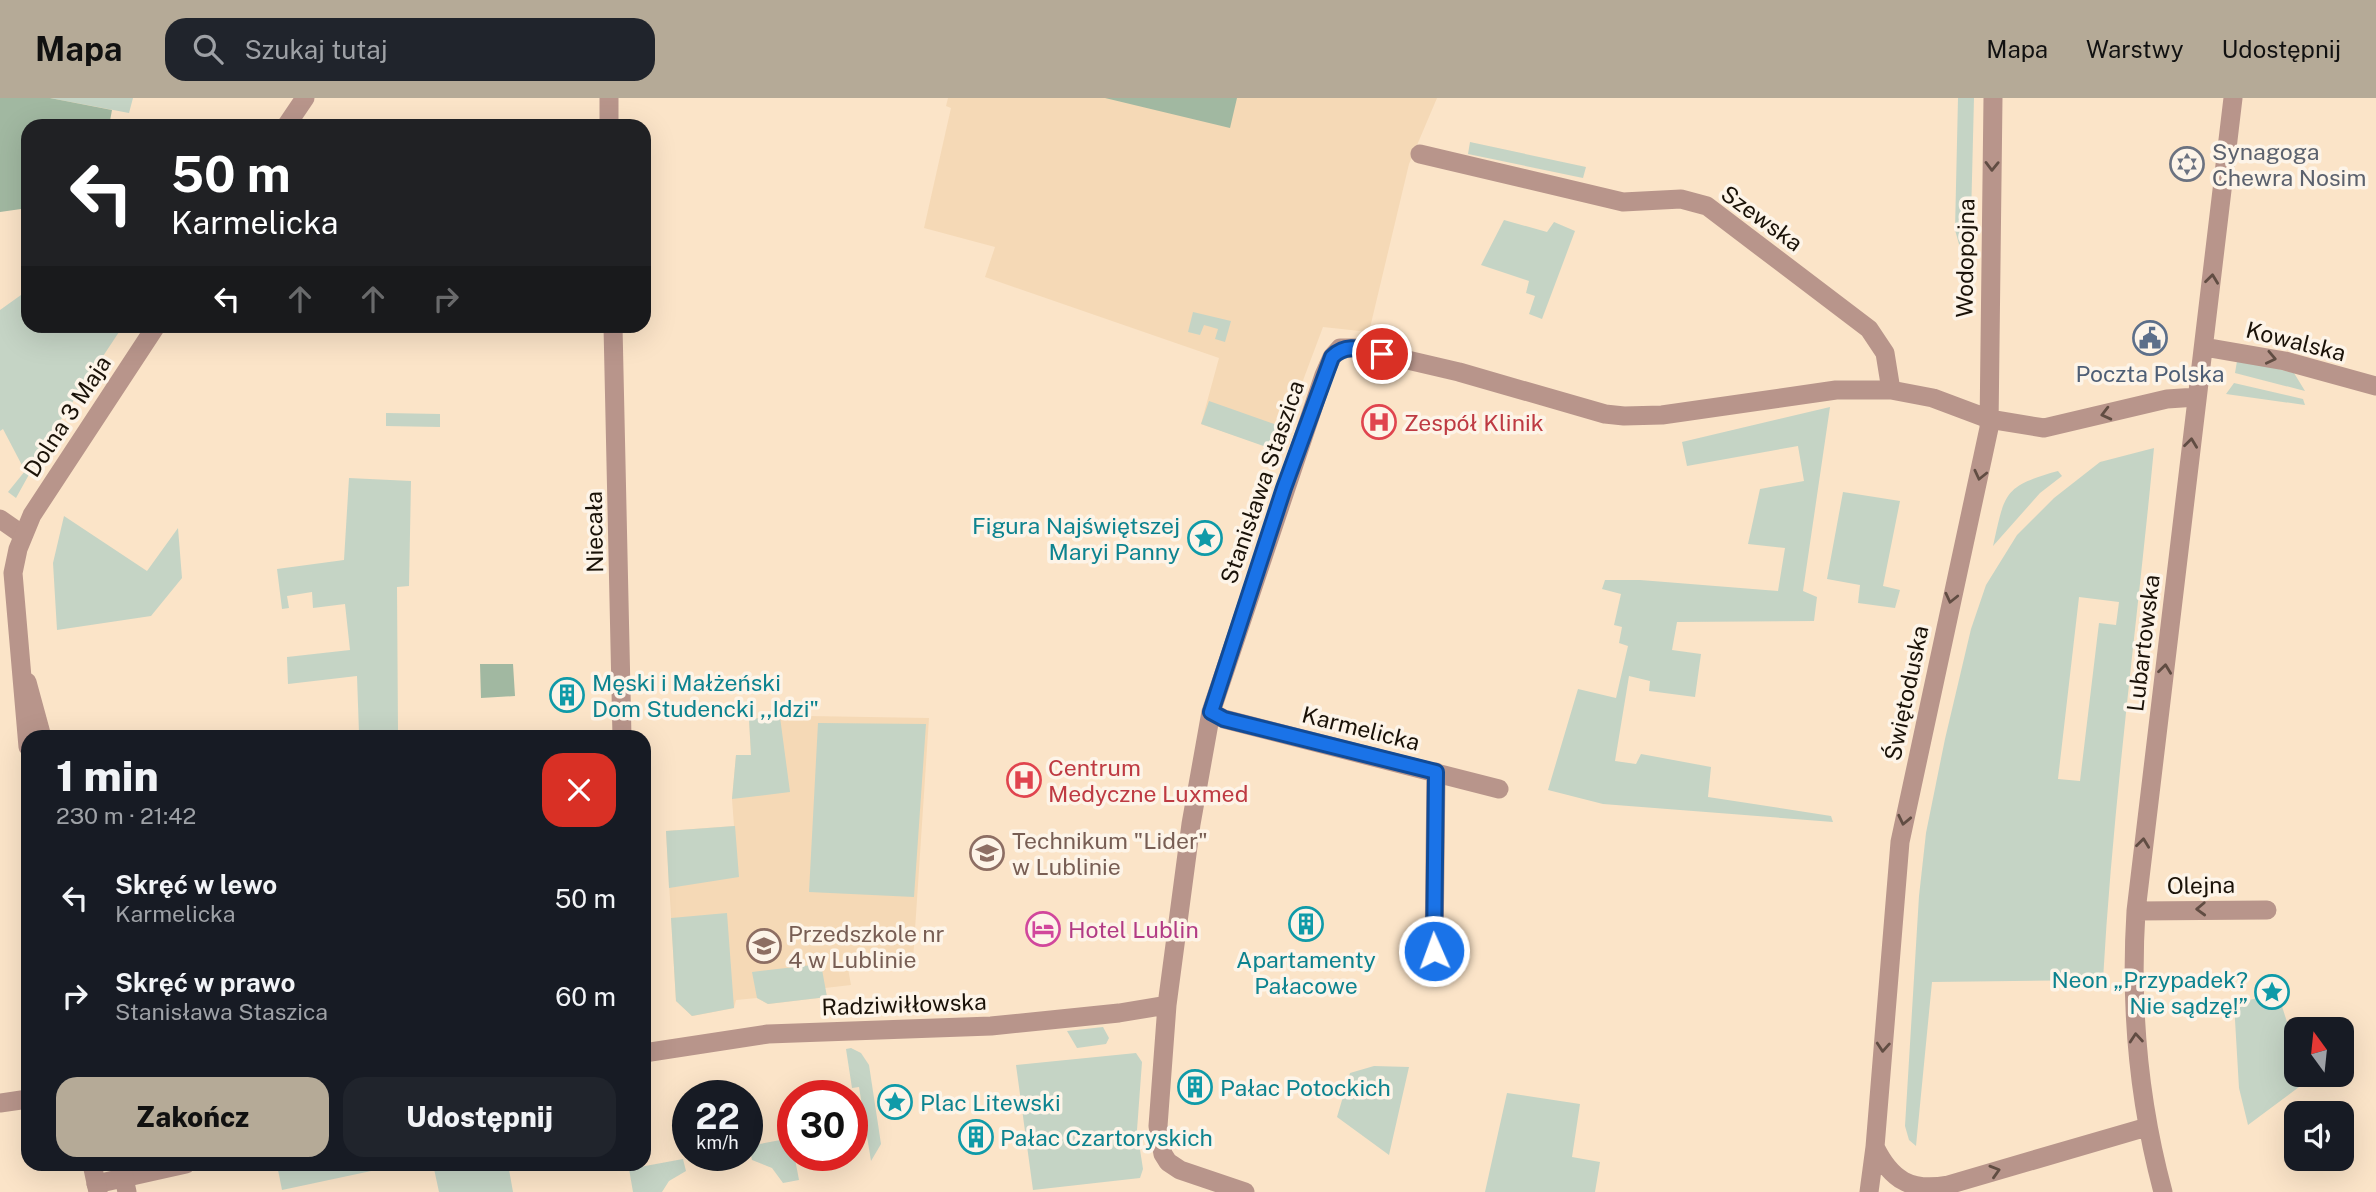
<!DOCTYPE html>
<html lang="pl">
<meta charset="utf-8">
<style>
:root{--surface:#171b24;--page:#20242c;--text:#f1f3f6;--muted:#9ea1a6;--accent:#b5aa97}
body{margin:0;font-family:"Public Sans",sans-serif;background:var(--page);color:var(--text);height:100vh;display:flex;flex-direction:column;font-size:26px;white-space:nowrap}
*{box-sizing:border-box;margin:0}
p{font-size:23px;color:var(--muted)}
.icon{flex:none;width:38px;height:38px;fill:none;stroke:currentColor;stroke-width:2;stroke-linecap:round;stroke-linejoin:round}
.map{position:relative;flex:1;overflow:hidden}
.sheet{position:absolute;left:21px;top:632px;width:630px;height:441px;display:flex;flex-direction:column;background:var(--surface);border-radius:21px;box-shadow:0 7px 28px #0002}
.sheet>*{flex:none}
.guide{position:absolute;left:21px;top:21px;width:630px;height:214px;border-radius:21px;box-shadow:0 7px 28px #0002;background:#202124;color:#fff;overflow:hidden}
.needle{width:46px;rotate:345deg}
.fabs{position:absolute;left:2284px;top:919px;display:grid;gap:14px}
.fabs a{display:grid;place-items:center;width:70px;height:70px;border-radius:14px;background:var(--surface);box-shadow:0 7px 28px #0002;font-size:35px}
.speed{position:absolute;left:672px;top:982px;display:flex;gap:14px;font-size:35px;font-weight:700;text-align:center}
.speed>*{display:grid;place-content:center;width:91px;height:91px;border-radius:50%;background:var(--surface);box-shadow:0 7px 28px #0002;line-height:1}
.speed small{font-size:18px;font-weight:400}
.speed .limit{border:10px solid #d22;background:#fff;color:#111}
.pin{position:absolute;display:grid;place-items:center;width:60px;height:60px;color:#fff;margin:-30px;border:4px solid #fff;border-radius:50%;box-shadow:0 2px 7px #0007}
.me{position:absolute;width:77px;margin:-38px;rotate:358deg;stroke-linejoin:round;filter:drop-shadow(0 0 5px #0008)}
.turn{display:flex;align-items:center;gap:24px;height:147px;padding:0 35px;font-size:32px}
.turn .icon{width:91px;height:91px;stroke-width:2.5}
.turn b{display:block;font-size:49px;line-height:60px}
.lanes{display:flex;align-items:center;height:66px;padding:0 35px;background:#0003;justify-content:center;gap:35px;direction:ltr}
.lanes .off{opacity:.35}
.round{display:grid;place-items:center;flex:none;width:74px;height:74px;border-radius:21px;background:var(--page)}
.headline{display:flex;align-items:center;justify-content:space-between;height:119px;padding:0 35px}
h1{font-size:42px;font-weight:800;line-height:52px}
.button{display:flex;gap:14px;margin-top:auto;padding:14px 35px}
.button a{flex:1;height:80px;border-radius:21px;background:var(--accent);color:#111;font-size:28px;font-weight:800;line-height:80px;text-align:center}
.button a+a{background:var(--page);color:var(--text)}
ul{padding:0;list-style:none}
li{display:flex;align-items:center;gap:21px;height:98px;padding:0 35px}
li div{flex:1}
li b{display:block;font-size:26px}
li em{font-style:normal}
header{display:flex;align-items:center;gap:42px;box-sizing:border-box;height:98px;padding:0 35px;background:var(--accent);color:#111}
header strong{font-size:33px}
nav{display:flex;gap:38px;margin-inline-start:auto;font-size:24px}
.search{width:490px;height:63px;background:var(--page);display:flex;align-items:center;gap:18px;box-sizing:border-box;padding:0 24px;border-radius:21px;color:var(--muted);font-size:26px}
.map>svg:first-child{display:block}
.built{fill:#f5d9b6}
.green{fill:#c5d4c5;fill-rule:evenodd}
.forest{fill:#a1b8a1}
.lines{fill:none;stroke-linecap:round;stroke-linejoin:round}
.minor{stroke:#b8958b;stroke-width:19}
.tertiary{stroke:#b8958b;stroke-width:19}
.oneway{stroke:#614d43}
.route-casing{stroke:#114b97;stroke-width:18}
.route{stroke:#1a73e8;stroke-width:12}
.labels{text-anchor:middle;dominant-baseline:central;stroke-width:7;stroke-linejoin:round;paint-order:stroke}
.worship-label{font-size:23px;fill:#5b616d;stroke:#fdf4e8;text-anchor:start}
.street-label{font-size:23px;fill:#1a1208;stroke:#fdf4e8}
.service-label{font-size:23px;fill:#4e5e75;stroke:#fdf4e8}
.health-label{font-size:23px;fill:#be3a42;stroke:#fdf4e8;text-anchor:start}
.culture-label{font-size:23px;fill:#0d838f;stroke:#fdf4e8;text-anchor:start}
.education-label{font-size:23px;fill:#785e54;stroke:#fdf4e8;text-anchor:start}
.hotel-label{font-size:23px;fill:#b23c85;stroke:#fdf4e8;text-anchor:start}
</style>
<header>
<strong>Mapa</strong>
<div class="search"><svg class="icon" aria-label="search" viewBox="0 0 24 24"><circle cx="10" cy="10" r="6"/><path d="M15 15l6 6"/></svg>Szukaj tutaj</div>
<nav><a>Mapa</a><a>Warstwy</a><a>Udostępnij</a></nav>
</header>
<div class="map">
<svg width="2376" height="1094" viewBox="0 0 2376 1094">
<rect width="100%" height="100%" fill="#fbe4c8"/>
<path class="built" d="M948,0H1437L1409,66L1369,234L1323,229L1277,352L1201,326L1219,260L985,179L995,149L924,130L951,10L946,8Z
M808,618L929,620L913,862L847,865L851,887L825,890L827,899L768,906L757,900L736,902L734,910L692,918L676,903L666,733L734,728L732,701L736,657H751L749,621Z"/>
<path class="green" d="M50,0H133L129,15Z
M1958,0H1974L1970,160L1967,162L1963,160L1955,132Z
M1470,44L1586,69L1583,80L1468,56Z
M1504,122L1547,134L1554,124L1575,133L1542,221L1529,216L1535,198L1526,195L1529,183L1481,167Z
M28,192V228H123L52,335L16,400L8,394L25,373L3,331L0,333V212Z
M1193,214L1231,223L1225,244L1215,241L1218,231L1204,227L1200,237L1188,234Z
M2241,261L2294,275L2305,293L2235,275L2237,263Z
M2234,285L2303,301L2305,307L2226,296Z
M1209,303L1280,328L1272,351L1201,326Z
M1830,309L1803,493L1817,499L1814,523L1677,524L1672,552L1701,556L1695,599L1649,593L1650,583L1629,578L1615,663L1636,666L1641,656L1711,669L1708,699L1831,718L1833,724L1603,706L1548,692L1578,591L1616,600L1628,548L1619,545L1622,529L1614,527L1621,496L1602,491L1605,482H1640L1778,493L1785,450L1748,446L1760,391L1804,383L1798,348L1687,368L1682,344Z
M386,315L440,316V329L386,328Z
M2154,350C2137,528 2113,704 2103,882L1932,884L1916,1048L1909,1042L1905,1028L1919,798L1926,735L1945,641L1971,531L1986,487L2017,437L2054,400L2100,364ZM2079,499L2119,504L2116,527L2099,525L2080,683L2058,681Z
M2058,373L2062,378L2040,395L1993,448C2005,395 2003,388 2058,373Z
M349,380L411,383L409,488L397,489L398,635H359L357,578L288,586L287,559L350,552L345,506L313,510L312,494L287,498L289,510L282,511L277,471L344,462Z
M1843,394L1900,403L1883,488L1900,492L1895,510L1858,505L1860,487L1827,481Z
M64,418L147,473L178,430L182,480L151,518L57,532L53,465Z
M780,619L790,694L732,701L736,657H751L749,621Z
M818,625L926,626L914,799L809,794Z
M735,728L739,779L669,790L666,733Z
M727,815L734,910L692,918L676,903L671,820Z
M821,866L827,899L768,906L757,900L752,874Z
M2278,896L2288,927L2296,937V976L2315,977L2248,1027L2239,990L2234,905Z
M1103,929L1109,940L1106,946L1077,950L1067,933Z
M851,950L861,955L869,967L881,1046L871,1063L859,989L852,990L846,951Z
M1136,955L1142,964L1137,1032L1143,1071L1140,1080L1033,1092L1016,967Z
M1374,968L1409,969L1389,1057L1337,1019L1350,975Z
M1507,995L1580,1006L1572,1059L1600,1064L1595,1094H1485Z
M791,1040L799,1082L783,1085L772,1070L752,1062L749,1048Z
M683,1061L686,1073L669,1083L662,1094H633L629,1071Z
M283,1066H404L282,1092L277,1067Z
M433,1066H508L513,1094H439Z"/>
<path class="forest" d="M0,0H50L112,12L109,28H28V110L0,114Z
M1105,0H1237L1230,30Z
M480,566H513L515,598L481,600Z"/>
<g class="lines">
<path class="minor" d="M609,0V28
M1420,56L1623,104L1681,101L1707,108L1869,231L1885,255L1891,292
M613,228L622,639
M2204,249L2285,263L2376,288
M0,421L23,437
M1211,614L1224,621L1499,691
M2136,813L2267,812
M1434,853L1436,674
M644,955L768,936L991,928L1119,915L1167,907
M0,1005L28,1001
M1875,1049C1891,1082 1911,1094 1948,1087L2147,1029
M96,1086L186,1066
M1245,1094L1180,1072L1168,1064L1163,1056L1158,1028L1167,907L1191,726L1211,614L1324,277L1332,259L1340,250H1356L1459,274L1605,316L1624,318L1662,317L1836,292H1891L1933,300L1989,321L2044,330L2167,301L2197,299
M1869,1094L1875,1049L1900,744L1989,330L1993,0
M2163,1094C2138,1001 2130,909 2136,813L2233,0"/>
<path class="tertiary" d="M286,28L305,0
M27,584L42,639
M28,649L13,475L18,451L32,417L156,228
M92,1066L98,1094
M121,1066L127,1094"/>
</g>
<defs><path id="oneway-chevron" d="M-2-3.5L2.5 0L-2 3.5" fill="none" stroke-width="1.6" stroke-linecap="round" stroke-linejoin="round" transform="scale(1.75)"/></defs>
<g class="oneway">
<use href="#oneway-chevron" transform="translate(1992 68) rotate(91)"/>
<use href="#oneway-chevron" transform="translate(2212 181) rotate(-83)"/>
<use href="#oneway-chevron" transform="translate(2271 260) rotate(12)"/>
<use href="#oneway-chevron" transform="translate(2106 316) rotate(166)"/>
<use href="#oneway-chevron" transform="translate(2191 345) rotate(-83)"/>
<use href="#oneway-chevron" transform="translate(1980 377) rotate(103)"/>
<use href="#oneway-chevron" transform="translate(1951 500) rotate(103)"/>
<use href="#oneway-chevron" transform="translate(2165 571) rotate(-83)"/>
<use href="#oneway-chevron" transform="translate(1904 722) rotate(102)"/>
<use href="#oneway-chevron" transform="translate(2143 745) rotate(-83)"/>
<use href="#oneway-chevron" transform="translate(2201 811) rotate(178)"/>
<use href="#oneway-chevron" transform="translate(2136 940) rotate(-95)"/>
<use href="#oneway-chevron" transform="translate(1883 949) rotate(94)"/>
<use href="#oneway-chevron" transform="translate(1995 1073) rotate(-17)"/>
</g>
<g class="lines">
<g class="route-casing">
<path id="route" d="M1382,256C1363,252 1347,244 1332,259L1284,390L1211,614L1224,621L1436,674L1434,853"/>
</g>
<use href="#route" class="route"/>
</g>
<defs>
<g id="synagogue-ring" transform="scale(1.75)"><circle r="9.5" fill="#fdf4e8" stroke="#6b7280" stroke-width="1.5"/><path d="M0-6.5L5.6 3.2H-5.6ZM0 6.5L5.6-3.2H-5.6Z" fill="#6b7280"/></g>
<g id="civic-ring" transform="scale(1.75)"><circle r="9.5" fill="#fdf4e8" stroke="#5c6f8a" stroke-width="1.5"/><path d="M-.6-6.5H3V-4.5H.6V-3L4-1V1h2V6H-6V1h2V-1L-.6-3ZM-1.2 2.5V6h2.4V2.5Z" fill="#5c6f8a"/></g>
<g id="hospital-ring" transform="scale(1.75)"><circle r="9.5" fill="#fdf4e8" stroke="#e0444e" stroke-width="1.5"/><path d="M-5-5h3v3.5h4V-5h3V5h-3V1.5h-4V5h-3Z" fill="#e0444e"/></g>
<g id="sight-ring" transform="scale(1.75)"><circle r="9.5" fill="#fdf4e8" stroke="#0f9aa8" stroke-width="1.5"/><path d="M0-6L1.8-2.2L6-1.7L2.9 1.2L3.7 5.4L0 3.3L-3.7 5.4L-2.9 1.2L-6-1.7L-1.8-2.2Z" fill="#0f9aa8"/></g>
<g id="building-ring" transform="scale(1.75)"><circle r="9.5" fill="#fdf4e8" stroke="#0f9aa8" stroke-width="1.5"/><path d="M-4-6H4V6H1V3H-1V6H-4ZM-2.5-4.3h1.7v1.8h-1.7ZM.8-4.3h1.7v1.8H.8ZM-2.5-1h1.7V.8h-1.7ZM.8-1h1.7V.8H.8Z" fill="#0f9aa8"/></g>
<g id="school-ring" transform="scale(1.75)"><circle r="9.5" fill="#fdf4e8" stroke="#8d6e63" stroke-width="1.5"/><path d="M0-5L7-2L0 1L-7-2ZM-4 1L0 2.5L4 1V4Q0 6-4 4Z" fill="#8d6e63"/></g>
<g id="hotel-ring" transform="scale(1.75)"><circle r="9.5" fill="#fdf4e8" stroke="#d1479c" stroke-width="1.5"/><path d="M-6-4.5h1.5V1H6V5H4.5V3h-9V5H-6ZM-4 0a1.8 1.8 0 1 1 3.6 0ZM.5 0V-2.5h3Q6-2.5 6 0Z" fill="#d1479c"/></g>
</defs>
<g fill-rule="evenodd">
<use href="#synagogue-ring" x="2187" y="66"/>
<use href="#civic-ring" x="2150" y="240"/>
<use href="#hospital-ring" x="1379" y="324"/>
<use href="#sight-ring" x="1205" y="440"/>
<use href="#building-ring" x="567" y="597"/>
<use href="#hospital-ring" x="1024" y="682"/>
<use href="#school-ring" x="987" y="755"/>
<use href="#building-ring" x="1306" y="826"/>
<use href="#hotel-ring" x="1043" y="831"/>
<use href="#school-ring" x="764" y="848"/>
<use href="#sight-ring" x="2272" y="894"/>
<use href="#building-ring" x="1195" y="989"/>
<use href="#sight-ring" x="895" y="1004"/>
<use href="#building-ring" x="976" y="1039"/>
</g>
<g class="labels">
<g class="worship-label">
<text x="2212" y="53">Synagoga<tspan x="2212" dy="26">Chewra Nosim</tspan></text>
</g>
<g class="street-label">
<text transform="translate(1762 120) rotate(36)">Szewska</text>
<text transform="translate(1965 160) rotate(-89)">Wodopojna</text>
<text transform="translate(2296 243) rotate(14)">Kowalska</text>
<text transform="translate(67 318) rotate(-57)">Dolna 3 Maja</text>
<text transform="translate(1262 384) rotate(-71)">Stanisława Staszica</text>
<text transform="translate(594 434) rotate(-91)">Niecała</text>
<text transform="translate(2143 545) rotate(-83)">Lubartowska</text>
<text transform="translate(1906 595) rotate(-78)">Świętoduska</text>
<text transform="translate(1361 630) rotate(14)">Karmelicka</text>
<text transform="translate(2201 787) rotate(-1)">Olejna</text>
<text transform="translate(904 906) rotate(-2)">Radziwiłłowska</text>
</g>
<g class="service-label">
<text x="2150" y="275">Poczta Polska</text>
</g>
<g class="health-label">
<text x="1404" y="324">Zespół Klinik</text>
<text x="1048" y="669">Centrum<tspan x="1048" dy="26">Medyczne Luxmed</tspan></text>
</g>
<g class="culture-label">
<text x="1180" y="427" text-anchor="end">Figura Najświętszej<tspan x="1180" dy="26">Maryi Panny</tspan></text>
<text x="592" y="584">Męski i Małżeński<tspan x="592" dy="26">Dom Studencki ,,Idzi"</tspan></text>
<text x="1306" y="861" text-anchor="middle">Apartamenty<tspan x="1306" dy="26">Pałacowe</tspan></text>
<text x="2248" y="881" text-anchor="end">Neon „Przypadek?<tspan x="2248" dy="26">Nie sądzę!”</tspan></text>
<text x="1220" y="989">Pałac Potockich</text>
<text x="920" y="1004">Plac Litewski</text>
<text x="1000" y="1039">Pałac Czartoryskich</text>
</g>
<g class="education-label">
<text x="1012" y="742">Technikum "Lider"<tspan x="1012" dy="26">w Lublinie</tspan></text>
<text x="788" y="835">Przedszkole nr<tspan x="788" dy="26">4 w Lublinie</tspan></text>
</g>
<g class="hotel-label">
<text x="1068" y="831">Hotel Lublin</text>
</g>
</g>
</svg>
<div class="fabs">
<a><svg class="needle" viewBox="-14 -14 28 28"><path d="M0-13l5 13h-10z" fill="#e53935"/><path d="M0 13l5-13h-10z" fill="#9ea1a6"/></svg></a>
<a><svg class="icon" aria-label="sound" viewBox="0 0 24 24"><path d="M4 9h4l5-4v14l-5-4H4zM17 9q2 3 0 6"/></svg></a>
</div>
<div class="speed"><div>22<small>km/h</small></div><div class="limit">30</div></div>
<div class="pin" style="left:1382px;top:256px;background:#d93025"><svg class="icon" aria-label="arrive" viewBox="0 0 24 24"><path d="M6 21V4h12l-3 4 3 4H6"/></svg></div>
<svg class="me" style="left:1434px;top:853px" viewBox="-20 -20 40 40"><circle r="17" fill="#1a73e8" stroke="#fff" stroke-width="3"/><path d="M0-11L8 9 0 5-8 9z" fill="#fff"/></svg>
<div class="guide">
<div class="turn"><svg class="icon" aria-label="left" viewBox="0 0 24 24"><path d="M17 20v-9H6M10 6l-5 5 5 5"/></svg><div><b>50 m</b>Karmelicka</div></div>
<div class="lanes"><svg class="icon" aria-label="left" viewBox="0 0 24 24"><path d="M17 20v-9H6M10 6l-5 5 5 5"/></svg><svg class="icon off" aria-label="ahead" viewBox="0 0 24 24"><path d="M12 20V5M6 11l6-6 6 6"/></svg><svg class="icon off" aria-label="ahead" viewBox="0 0 24 24"><path d="M12 20V5M6 11l6-6 6 6"/></svg><svg class="icon off" aria-label="right" viewBox="0 0 24 24"><path d="M7 20v-9h11M14 6l5 5-5 5"/></svg></div>
</div>
<section class="sheet">
<div class="headline"><div><h1>1 min</h1><p>230 m · 21:42</p></div><a class="round" style="background:#d93025;color:#fff"><svg class="icon" aria-label="close" viewBox="0 0 24 24"><path d="M6 6l12 12M18 6L6 18"/></svg></a></div>
<ul>
<li><svg class="icon" aria-label="left" viewBox="0 0 24 24"><path d="M17 20v-9H6M10 6l-5 5 5 5"/></svg><div><b>Skręć w lewo</b><p>Karmelicka</p></div><em>50 m</em></li>
<li><svg class="icon" aria-label="right" viewBox="0 0 24 24"><path d="M7 20v-9h11M14 6l5 5-5 5"/></svg><div><b>Skręć w prawo</b><p>Stanisława Staszica</p></div><em>60 m</em></li>
</ul>
<div class="button"><a>Zakończ</a><a>Udostępnij</a></div>
</section>
</div>
